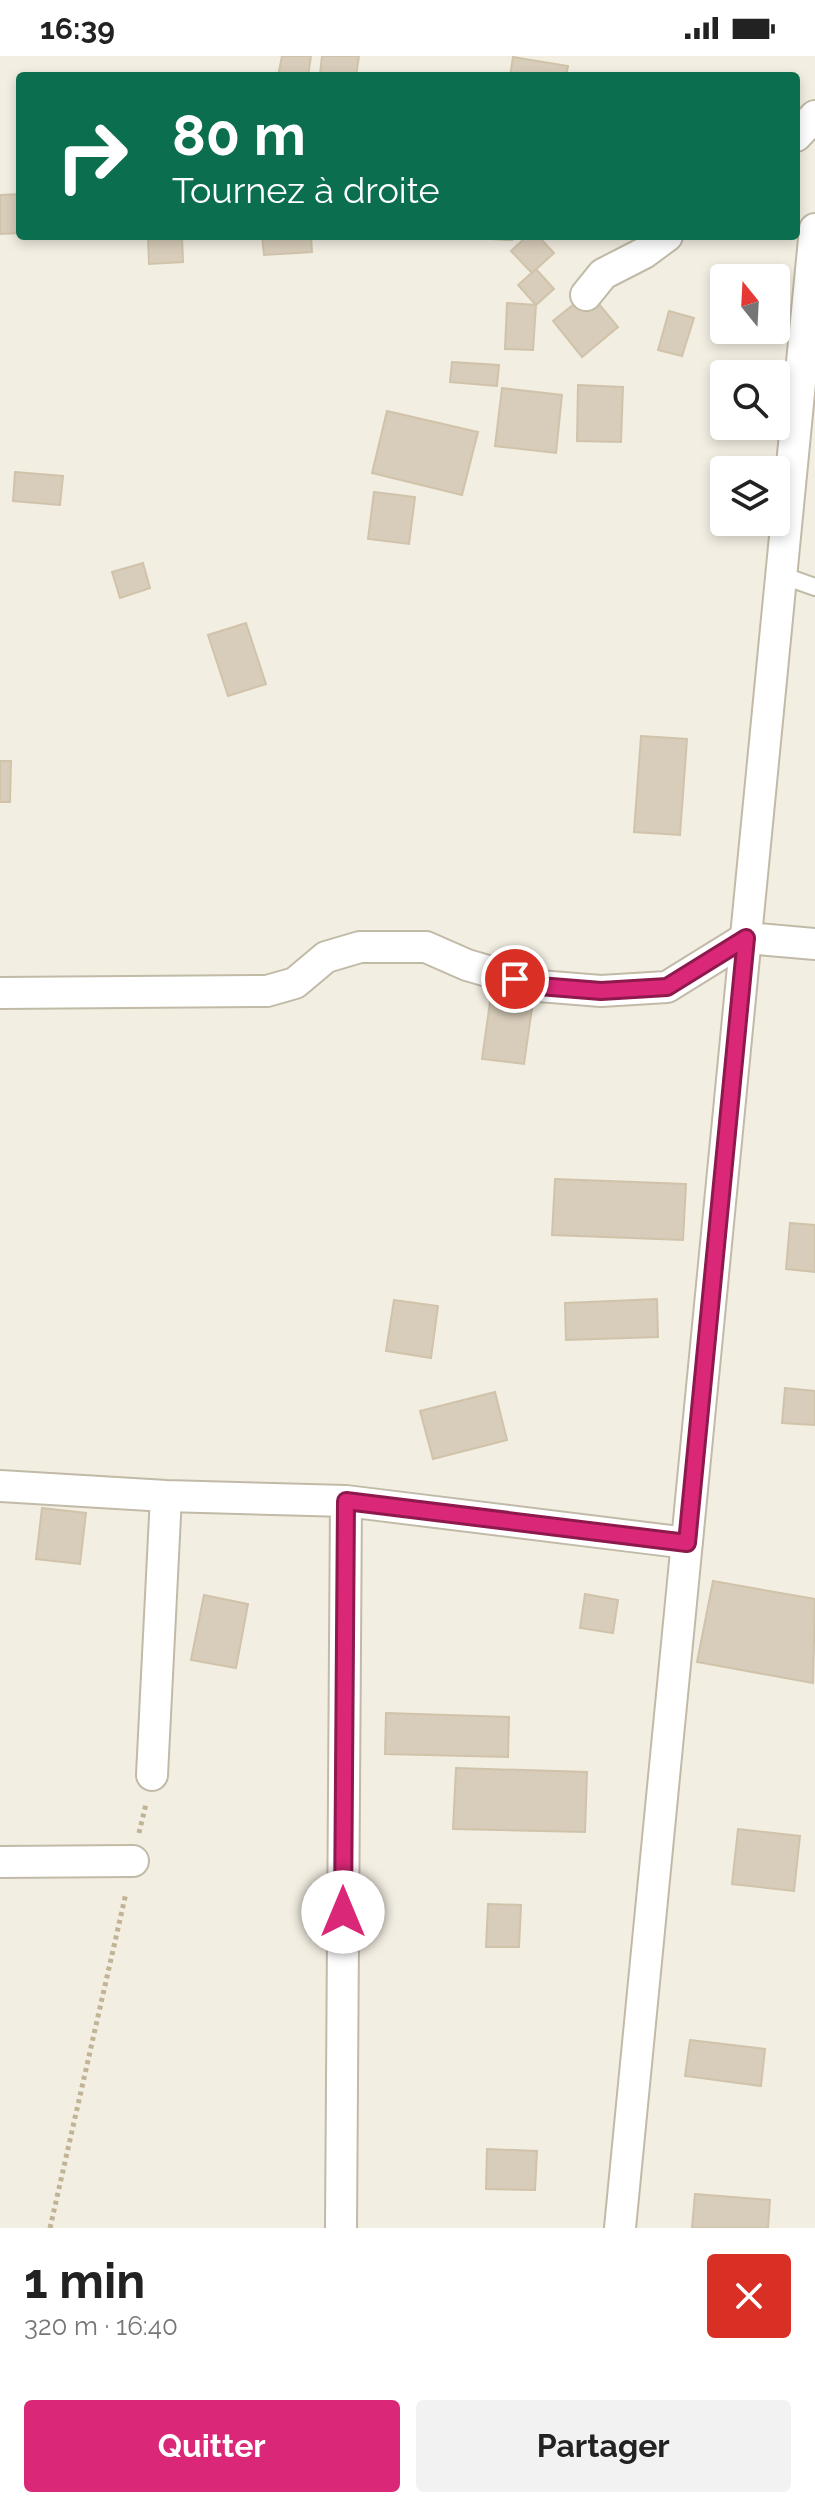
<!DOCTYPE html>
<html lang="fr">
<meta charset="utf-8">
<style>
:root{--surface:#fff;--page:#f2f2f2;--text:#222;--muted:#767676;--accent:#db2777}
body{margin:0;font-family:Raleway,sans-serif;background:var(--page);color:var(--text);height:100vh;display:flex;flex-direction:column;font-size:30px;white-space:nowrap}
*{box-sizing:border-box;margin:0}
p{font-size:26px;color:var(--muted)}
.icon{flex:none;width:44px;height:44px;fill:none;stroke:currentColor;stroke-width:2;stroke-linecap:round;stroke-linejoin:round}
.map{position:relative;height:2172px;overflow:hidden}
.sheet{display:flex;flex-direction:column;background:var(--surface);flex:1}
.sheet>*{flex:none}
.guide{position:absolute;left:16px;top:16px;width:784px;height:168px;border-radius:8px;box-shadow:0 4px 12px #0003;background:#0b6e4f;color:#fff;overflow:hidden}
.needle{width:52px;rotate:342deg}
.fabs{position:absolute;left:710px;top:208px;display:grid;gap:16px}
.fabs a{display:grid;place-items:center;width:80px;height:80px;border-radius:8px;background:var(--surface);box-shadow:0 4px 12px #0003;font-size:40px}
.pin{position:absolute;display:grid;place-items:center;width:68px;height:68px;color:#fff;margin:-34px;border:4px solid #fff;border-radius:50%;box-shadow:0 2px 8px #0007}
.me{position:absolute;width:88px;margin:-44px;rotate:0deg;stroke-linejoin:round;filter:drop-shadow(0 0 6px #0008)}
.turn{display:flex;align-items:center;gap:28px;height:168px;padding:0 24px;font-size:36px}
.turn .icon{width:104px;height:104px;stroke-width:2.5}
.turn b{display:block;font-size:56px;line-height:68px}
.round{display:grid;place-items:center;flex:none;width:84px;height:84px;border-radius:8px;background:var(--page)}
.head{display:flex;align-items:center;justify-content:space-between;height:136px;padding:0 24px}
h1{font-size:48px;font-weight:700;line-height:60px}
.primary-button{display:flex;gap:16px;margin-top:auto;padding:16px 24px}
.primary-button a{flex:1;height:92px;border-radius:8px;background:var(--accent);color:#fff;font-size:32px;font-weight:700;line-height:92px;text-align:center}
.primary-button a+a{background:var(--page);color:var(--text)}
.status{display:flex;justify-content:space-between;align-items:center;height:56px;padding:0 40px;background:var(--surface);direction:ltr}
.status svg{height:22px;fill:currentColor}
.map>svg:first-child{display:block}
.building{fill:#d8cdba;stroke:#d0c3aa;stroke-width:2}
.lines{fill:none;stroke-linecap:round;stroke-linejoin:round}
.lane-casing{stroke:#c1baa7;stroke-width:20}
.street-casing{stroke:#c1baa7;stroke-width:34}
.path{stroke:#c1b395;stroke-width:5;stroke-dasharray:4 4;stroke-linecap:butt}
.lane{stroke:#fff;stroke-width:16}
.street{stroke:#fff;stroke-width:30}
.route-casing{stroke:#8e194d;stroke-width:20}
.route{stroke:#db2777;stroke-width:14}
</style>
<div class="status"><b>16:39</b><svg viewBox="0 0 49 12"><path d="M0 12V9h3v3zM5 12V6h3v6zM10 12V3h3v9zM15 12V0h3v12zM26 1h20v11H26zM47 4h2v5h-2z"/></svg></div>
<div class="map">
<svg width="815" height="2172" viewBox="0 0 815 2172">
<rect width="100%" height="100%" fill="#f3eee2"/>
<path class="building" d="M282,0H311L308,20H278Z
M322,0H359L356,20L320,18Z
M513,1L568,10L566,20H510Z
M20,138V177L0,178V139Z
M148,180H182L183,206L149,208Z
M262,180H311L312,196L264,199Z
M472,180H512V184L472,182Z
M527,180H538L554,197L532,217L511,195Z
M536,213L554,233L536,249L518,229Z
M589,236L618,271L582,301L553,265Z
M507,247L536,249L533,294L505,293Z
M669,255L694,262L682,300L658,294Z
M452,306L499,309L497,330L450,326Z
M578,329L623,331L621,386L577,385Z
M502,332L562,339L556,397L495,390Z
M387,355L478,376L462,439L372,417Z
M15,416L63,420L60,449L13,445Z
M374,436L415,441L409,488L368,483Z
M143,507L150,532L120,542L112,516Z
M246,567L266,628L228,640L208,579Z
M641,680L687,683L680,779L634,776Z
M0,705H11L10,746H0Z
M491,939L533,945L524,1008L482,1003Z
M555,1123L686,1128L683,1184L552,1179Z
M790,1167L815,1169V1216L786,1213Z
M657,1243L658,1281L566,1284L565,1247Z
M394,1244L438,1250L431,1302L386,1295Z
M785,1332L815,1335V1369L782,1367Z
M495,1336L507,1384L433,1403L420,1355Z
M42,1452L86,1457L80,1508L36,1503Z
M713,1525L815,1543L813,1627L697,1606Z
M585,1538L618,1544L613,1577L580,1572Z
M204,1539L248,1548L236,1612L191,1604Z
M386,1657L509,1661L508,1701L385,1698Z
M456,1712L587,1716L585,1776L453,1773Z
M738,1773L800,1780L794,1835L732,1828Z
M488,1848L521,1849L519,1891H486Z
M690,1984L765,1993L761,2030L685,2020Z
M487,2093L537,2095L535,2134L486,2133Z
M695,2138L770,2144L768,2172H692Z"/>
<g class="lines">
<g class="lane-casing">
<path id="lane" d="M781,519L815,531"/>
</g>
<g class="street-casing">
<path id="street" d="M796,80L815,60
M586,239L603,218L644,197L667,180
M0,937L267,935L295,927L326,901L360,891H426L467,909L539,930L601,935L667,931L746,882L815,888
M0,1430L166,1440L346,1445L687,1487
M152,1719L166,1440
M0,1806L133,1805
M341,2172L346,1445
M620,2172L815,173"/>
</g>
<path class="path" d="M139,1777L146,1748
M50,2172L126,1837"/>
<use href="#lane" class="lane"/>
<use href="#street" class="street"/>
</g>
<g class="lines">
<g class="route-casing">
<path id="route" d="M343,1856L346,1445L687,1487L746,882L667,931L601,935L539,930L515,923"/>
</g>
<use href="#route" class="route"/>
</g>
</svg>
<div class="fabs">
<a><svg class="needle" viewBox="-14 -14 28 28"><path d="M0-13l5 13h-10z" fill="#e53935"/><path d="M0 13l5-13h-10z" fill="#767676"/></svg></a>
<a><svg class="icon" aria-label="search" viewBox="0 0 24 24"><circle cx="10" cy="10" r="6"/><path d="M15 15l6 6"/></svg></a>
<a><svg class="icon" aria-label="layers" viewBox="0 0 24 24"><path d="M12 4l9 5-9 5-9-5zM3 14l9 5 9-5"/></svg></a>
</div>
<div class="pin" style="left:515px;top:923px;background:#d93025"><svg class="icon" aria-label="arrive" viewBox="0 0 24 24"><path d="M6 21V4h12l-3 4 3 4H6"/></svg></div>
<svg class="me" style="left:343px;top:1856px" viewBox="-20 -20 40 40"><circle r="19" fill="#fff"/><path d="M0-13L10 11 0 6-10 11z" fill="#db2777"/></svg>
<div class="guide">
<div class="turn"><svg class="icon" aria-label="right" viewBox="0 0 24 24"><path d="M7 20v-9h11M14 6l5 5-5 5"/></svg><div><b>80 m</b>Tournez à droite</div></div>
</div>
</div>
<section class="sheet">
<div class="head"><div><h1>1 min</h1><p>320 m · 16:40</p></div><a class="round" style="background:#d93025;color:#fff"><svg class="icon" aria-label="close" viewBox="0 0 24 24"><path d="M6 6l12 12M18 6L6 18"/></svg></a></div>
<div class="primary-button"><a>Quitter</a><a>Partager</a></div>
</section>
